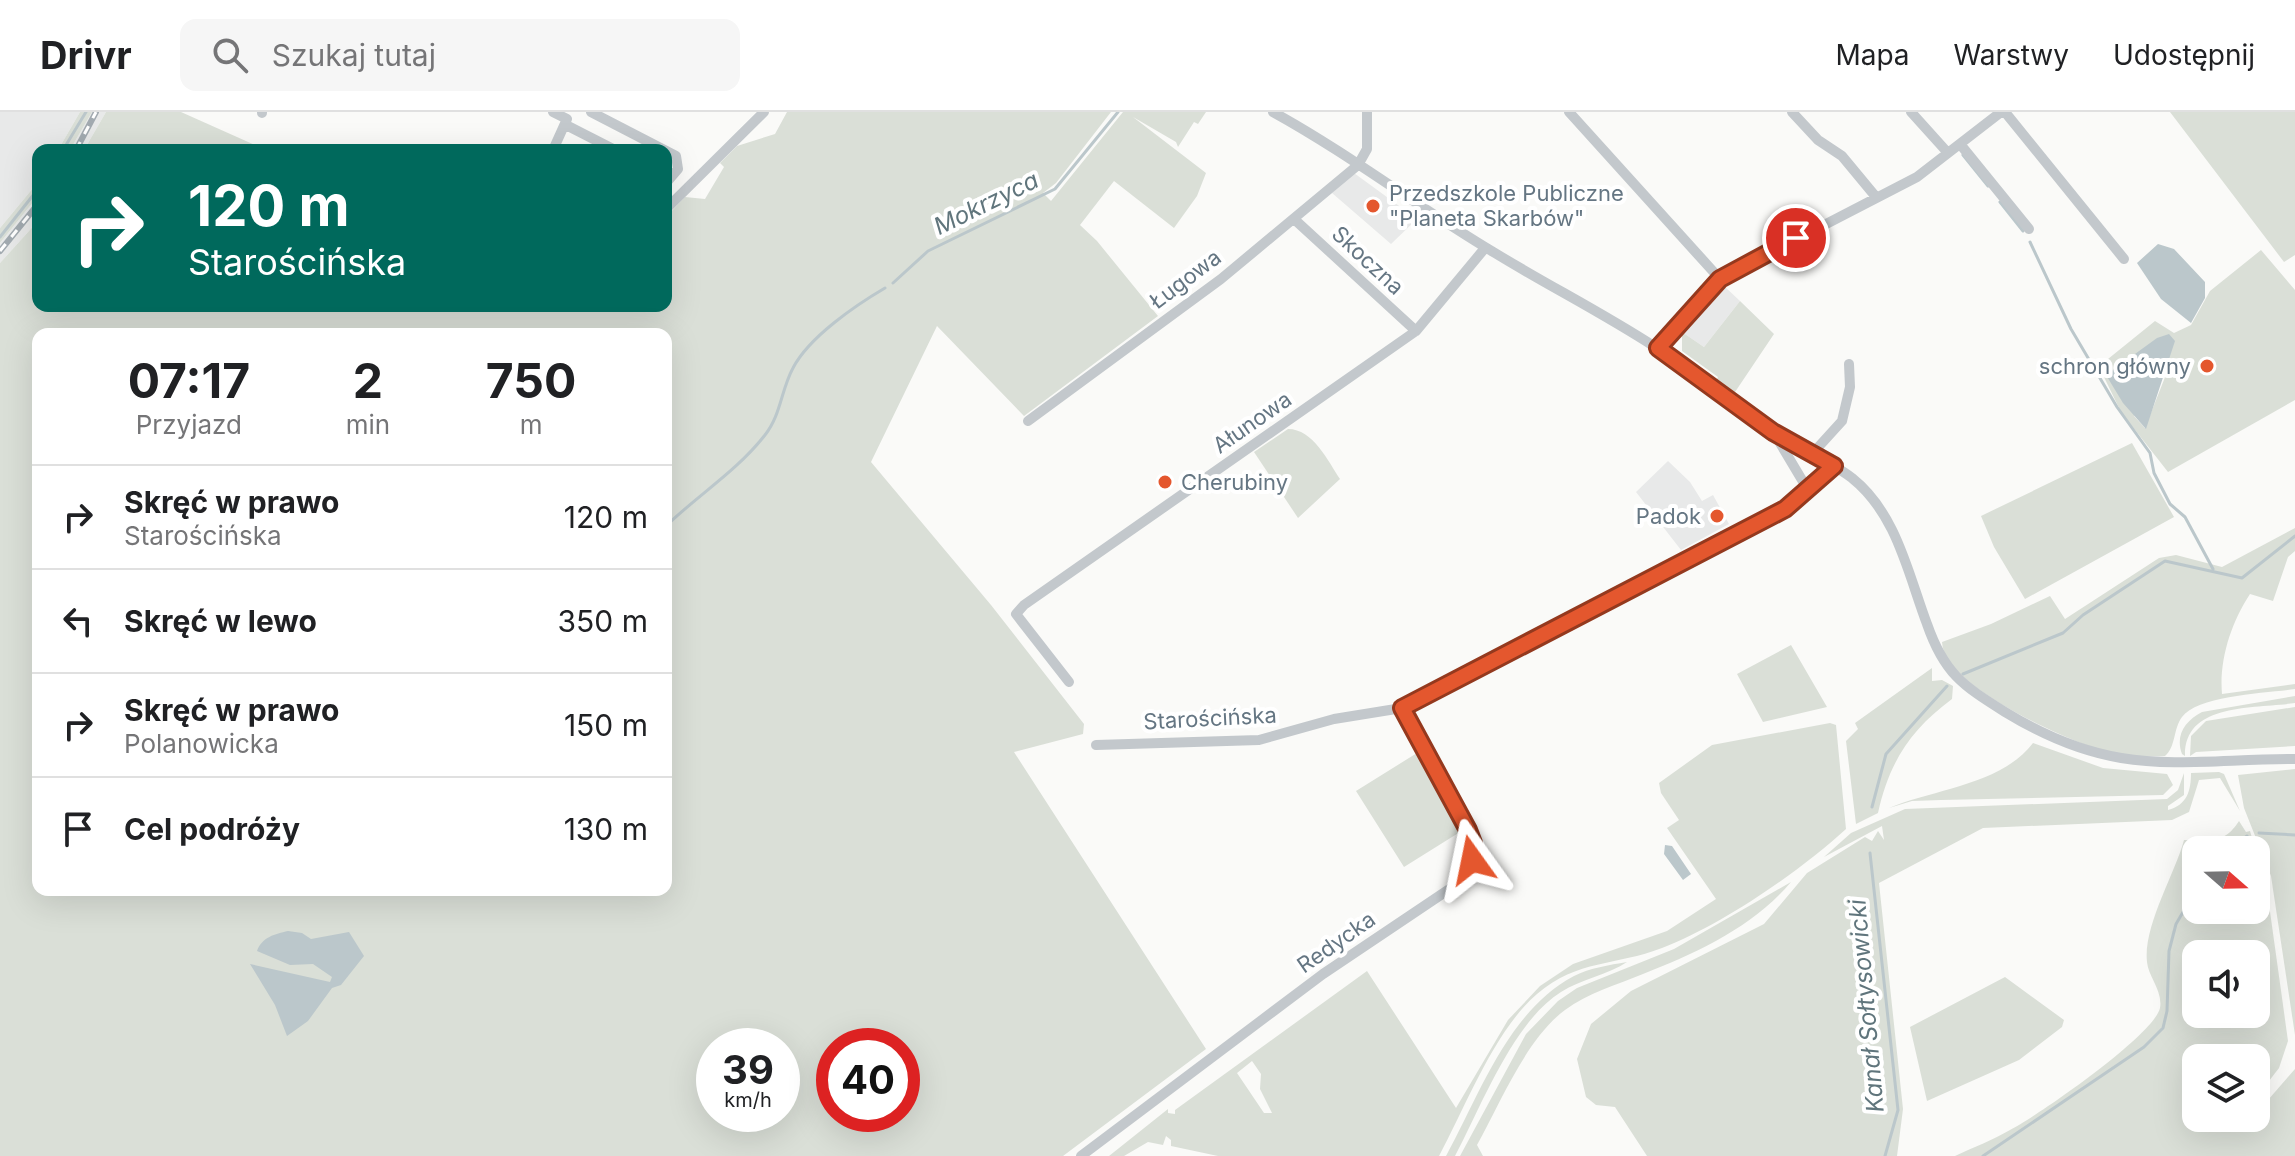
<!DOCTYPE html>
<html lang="pl">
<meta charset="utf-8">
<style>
:root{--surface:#fff;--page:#f6f6f6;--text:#202124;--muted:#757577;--line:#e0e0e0}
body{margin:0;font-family:Inter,sans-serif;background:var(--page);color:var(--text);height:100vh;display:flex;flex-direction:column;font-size:30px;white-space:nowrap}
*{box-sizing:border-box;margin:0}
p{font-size:26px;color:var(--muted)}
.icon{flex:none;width:44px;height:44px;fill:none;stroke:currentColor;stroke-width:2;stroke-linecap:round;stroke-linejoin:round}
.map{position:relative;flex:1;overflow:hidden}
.panel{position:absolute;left:32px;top:216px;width:640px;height:568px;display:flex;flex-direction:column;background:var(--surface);border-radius:16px;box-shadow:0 8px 32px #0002}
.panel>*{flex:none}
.top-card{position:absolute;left:32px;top:32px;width:640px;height:168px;border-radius:16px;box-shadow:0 8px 32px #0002;background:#00695c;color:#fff;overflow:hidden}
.needle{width:52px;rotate:110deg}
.fabs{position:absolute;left:2182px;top:724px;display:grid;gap:16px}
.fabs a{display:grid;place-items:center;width:88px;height:88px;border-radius:16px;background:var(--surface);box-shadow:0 8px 32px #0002;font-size:40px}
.speed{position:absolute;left:696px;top:916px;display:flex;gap:16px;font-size:40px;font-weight:700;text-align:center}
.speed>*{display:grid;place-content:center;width:104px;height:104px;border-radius:50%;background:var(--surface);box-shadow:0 8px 32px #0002;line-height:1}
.speed small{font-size:20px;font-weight:400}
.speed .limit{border:12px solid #d22;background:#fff;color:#111}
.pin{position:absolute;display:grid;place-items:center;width:68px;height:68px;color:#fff;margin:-34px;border:4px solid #fff;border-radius:50%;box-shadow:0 2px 8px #0007}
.me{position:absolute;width:88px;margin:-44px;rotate:348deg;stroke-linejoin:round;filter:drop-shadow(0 0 6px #0008)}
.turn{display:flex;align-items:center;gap:28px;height:168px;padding:0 24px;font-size:36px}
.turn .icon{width:104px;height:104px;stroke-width:2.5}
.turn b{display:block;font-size:56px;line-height:68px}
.eta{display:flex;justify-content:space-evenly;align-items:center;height:136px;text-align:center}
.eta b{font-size:48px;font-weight:700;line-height:56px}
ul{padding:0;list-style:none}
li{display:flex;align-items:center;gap:24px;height:104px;padding:0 24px;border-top:2px solid var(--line)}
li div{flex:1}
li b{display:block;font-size:30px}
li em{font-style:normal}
header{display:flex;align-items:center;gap:48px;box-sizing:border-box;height:112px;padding:0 40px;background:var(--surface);border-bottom:2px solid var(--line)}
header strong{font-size:38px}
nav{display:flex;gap:44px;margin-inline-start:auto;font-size:28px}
.search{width:560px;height:72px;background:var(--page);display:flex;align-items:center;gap:20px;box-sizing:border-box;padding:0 28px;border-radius:16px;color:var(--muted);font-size:30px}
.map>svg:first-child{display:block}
.built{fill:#e8e9e9}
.green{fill:#dadfd7;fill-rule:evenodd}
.water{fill:#bbc7cb}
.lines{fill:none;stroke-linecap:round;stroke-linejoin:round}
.stream{stroke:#bbc7cb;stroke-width:3}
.minor{stroke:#c3c8cc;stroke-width:10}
.rail-casing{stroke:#a2aab0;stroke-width:6}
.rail{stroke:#fff;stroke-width:3;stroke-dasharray:9;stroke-linecap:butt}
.route-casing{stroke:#94391e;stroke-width:20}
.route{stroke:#e4572e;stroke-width:14}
.poi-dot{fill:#e4572e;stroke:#fff;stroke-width:3}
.labels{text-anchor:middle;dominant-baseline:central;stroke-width:8;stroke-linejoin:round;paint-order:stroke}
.poi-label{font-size:22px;fill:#657683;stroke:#fff;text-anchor:start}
.street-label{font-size:22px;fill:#657683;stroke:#fff}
.water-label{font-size:24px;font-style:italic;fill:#60757c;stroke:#fff}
</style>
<header>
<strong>Drivr</strong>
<div class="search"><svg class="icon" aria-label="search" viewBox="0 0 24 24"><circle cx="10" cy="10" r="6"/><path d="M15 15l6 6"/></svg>Szukaj tutaj</div>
<nav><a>Mapa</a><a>Warstwy</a><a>Udostępnij</a></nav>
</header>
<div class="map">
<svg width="2295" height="1044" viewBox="0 0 2295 1044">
<rect width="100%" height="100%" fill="#fafaf8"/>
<path class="built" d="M0,0H80L58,38H38V70L0,116Z
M92,0H106L84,38H70Z
M1354,61L1417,107L1391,132L1332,81Z
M38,84V109L0,151V131Z
M1724,174L1740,189L1704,235L1682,220Z
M1668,349L1690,370L1702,389L1713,383L1729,412L1681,438L1636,380Z"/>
<path class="green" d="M80,0H92L70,38H58Z
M106,0H181L266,38H84Z
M787,0H1111L1056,71L1043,81L1051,89L1123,0H1206L1198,12L1194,10L1178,35L1176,30L1133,5L1206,61L1197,84L1174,116L1114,69L1080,113L1097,129L1158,204L1024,304L937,214L871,350L991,493L1084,612L1083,622L1014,640L1206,937L1063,1044H0V151L38,109V194H666V105L685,85L705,87L724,55L720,51L737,34L775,22ZM38,222H666V778H38ZM714,934H782V1002H714ZM834,934H902V1002H834Z
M2170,0H2295V143L2284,150Z
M38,70V84L0,131V116Z
M2261,138L2295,178V288L2168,360L2121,300L2102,261L2108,247L2155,209L2174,221L2191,213L2210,179ZM2171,250L2145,316L2134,304Z
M1740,189L1774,222L1733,283L1715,271L1718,265L1682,239V220L1704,235Z
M1288,317C1313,317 1328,349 1340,367L1298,406L1254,340Z
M2132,331L2174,405L2025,487L1994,435L1981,404Z
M2295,416V439L2288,445L2273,489L2250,482C2231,511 2219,548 2222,582L2295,572V577C2268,581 2198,583 2182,605C2173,617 2176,635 2165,644C2147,645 2122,644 2104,639C2065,628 1943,573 1942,530L1991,512L2050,484L2065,507L2159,446L2176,443L2222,455Z
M1791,533L1827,595L1763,610L1737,562Z
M1932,556V569L1942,568L1953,574L1952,587C1910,618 1889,651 1878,701L1856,712L1846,629L1858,617L1855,611Z
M2295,584V591C2254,597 2184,590 2185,644L2182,642C2175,623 2185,609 2202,600Z
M2295,595V634L2196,640L2190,644L2191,624L2206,609Z
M1830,611L1836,613L1846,717C1799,760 1722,813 1662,836C1616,854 1578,847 1537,882C1494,919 1466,994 1439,1044H1218L1171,1034V1028L1166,1024L1163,1033L1148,1030L1124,1044H1109L1168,997V1001L1175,1002V998L1367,859L1456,996L1508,908L1540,874L1573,852L1667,819L1716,787L1667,716L1679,708L1661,681L1659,671L1712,633ZM1252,949L1261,962L1260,977L1272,1001H1264L1237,961Z
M2033,631L2103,656L2167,662L2173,673L2163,683L1941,688L1912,689L1889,696C1934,677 2001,673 2033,631Z
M1417,641L1460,720L1404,755L1356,679Z
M2295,657V923L2271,764L2244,696L2238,663Z
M2219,660L2224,662L2240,699L2220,666L2199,668L2189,700L2172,708L1983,716L1879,771L1903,997L1897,1044H1647L1615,995L1596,993L1586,985L1577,947L1591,912L1631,879L1764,812L1807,761L1865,725L1872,729L1878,719L1884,728L1882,714L1824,745L1851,721L1905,697L2167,687L2178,678L2184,661V683L2168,694V698C2187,693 2191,679 2191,661Z
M2239,709L2246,720L2250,719L2267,778L2288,929L2279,956L2259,982L2268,988L2295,957V1044H1955C1974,1035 1993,1028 2010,1018C2039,1003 2154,923 2160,896C2163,879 2148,864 2147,850C2143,814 2175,762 2184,728C2209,727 2223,734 2239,709ZM2196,738H2256V798H2196ZM2196,842H2256V902H2196ZM2196,946H2256V1006H2196Z
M1791,770C1753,815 1697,841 1643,862C1616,873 1588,881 1565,898C1526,927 1501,990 1477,1033L1483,1044H1460L1526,922L1558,889L1577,876L1674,837Z
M1627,850C1608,863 1581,867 1561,880C1513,910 1481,995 1455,1044H1446C1480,982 1508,899 1574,864C1590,856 1609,853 1627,850Z
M2005,865L2064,908L2062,915L2019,948L1927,989L1910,915Z"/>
<path class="water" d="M2158,132L2174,137L2205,170V186L2191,211L2161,187L2137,151Z
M2169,222L2175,229L2146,317L2123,291L2106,263L2157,226Z
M1665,733L1672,734L1691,762L1683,768L1664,742Z
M288,819L302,821L311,827L349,820L364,844L341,873L332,876L308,909L287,924L275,893L250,852L330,870L332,865L313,852L290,853L257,839C262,825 275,822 288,819Z"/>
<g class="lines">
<path class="stream" d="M63,38L86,0
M1963,43L1988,74
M2000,90L2023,119
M0,125L38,77
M2030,130L2071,217L2117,295L2150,341L2154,361L2170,392L2185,405L2213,457
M893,171L928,139L1055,77L1118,0
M666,414C698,383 737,359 765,323C781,303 781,278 793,256C809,225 856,193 885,176
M1963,562L2063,521L2083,503L2165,449L2242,466L2295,424
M1872,695L1886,642L1947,574
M2259,721L2295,723
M2230,738L2247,724
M1870,741L1898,998L1885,1044
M1983,1044L2144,935L2163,916L2167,899L2169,839L2176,812L2196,778"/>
<path class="minor" d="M553,0L567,7L553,38
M591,0L676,44L678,57L666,71
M1273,0C1351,43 1419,96 1495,141C1547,173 1603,201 1655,235C1695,260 1730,291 1769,318C1796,335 1827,347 1852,366C1897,402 1908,462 1927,512C1944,561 1962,573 2005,600C2115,667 2174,648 2295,647
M1569,0L1720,167
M1792,0L1818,28L1842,44L1876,85
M1911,0L1948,41
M2005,0L2124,147
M262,1V0
M566,13L615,38
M1960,32L2029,117
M666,97L764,0
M1294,107L1416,219
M1658,236L1720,167L1917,65L2001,0
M1028,309L1221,167L1358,53L1367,37V0
M1774,321L1808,378
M1812,342L1842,309L1850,275L1849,252
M1069,570L1016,502L1024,493L1416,219L1485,136
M1096,633L1259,628L1334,607L1402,596L1785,397L1834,354
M1081,1044L1323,862L1457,772C1472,754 1476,739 1468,718L1402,596"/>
<g class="rail-casing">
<path id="rail" d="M76,38L96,0
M0,139L38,92"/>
</g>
<use href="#rail" class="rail"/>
</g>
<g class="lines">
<g class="route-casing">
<path id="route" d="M1472,748L1473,731L1468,718L1402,596L1785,397L1834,354L1773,320L1658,236L1720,167L1796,126"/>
</g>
<use href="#route" class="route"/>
</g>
<g class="poi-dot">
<circle cx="1373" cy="94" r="8"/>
<circle cx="2207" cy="254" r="8"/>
<circle cx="1165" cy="370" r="8"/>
<circle cx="1717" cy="404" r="8"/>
</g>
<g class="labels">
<g class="poi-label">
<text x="1389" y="81">Przedszkole Publiczne<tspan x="1389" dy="25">"Planeta Skarbów"</tspan></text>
<text x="2191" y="254" text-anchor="end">schron główny</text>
<text x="1181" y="370">Cherubiny</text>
<text x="1701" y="404" text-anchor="end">Padok</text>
</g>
<g class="street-label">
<text transform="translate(1368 148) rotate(43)">Skoczna</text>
<text transform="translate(1185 167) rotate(-37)">Ługowa</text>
<text transform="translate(1252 310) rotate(-35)">Ałunowa</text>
<text transform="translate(1210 606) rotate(-3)">Starościńska</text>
<text transform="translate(1336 830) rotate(-35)">Redycka</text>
</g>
<g class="water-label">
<text transform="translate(986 91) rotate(-26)">Mokrzyca</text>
<text transform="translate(1866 894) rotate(-95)">Kanał Sołtysowicki</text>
</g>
</g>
</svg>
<div class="fabs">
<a><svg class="needle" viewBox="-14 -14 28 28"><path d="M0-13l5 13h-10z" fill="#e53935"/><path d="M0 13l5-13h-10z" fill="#757577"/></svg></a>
<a><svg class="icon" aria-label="sound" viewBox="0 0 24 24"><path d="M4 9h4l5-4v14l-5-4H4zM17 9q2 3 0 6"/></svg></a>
<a><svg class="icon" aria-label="layers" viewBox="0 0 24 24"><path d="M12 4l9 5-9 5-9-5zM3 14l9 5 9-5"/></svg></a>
</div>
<div class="speed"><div>39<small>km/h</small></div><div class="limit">40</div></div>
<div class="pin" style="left:1796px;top:126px;background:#d93025"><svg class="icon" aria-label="arrive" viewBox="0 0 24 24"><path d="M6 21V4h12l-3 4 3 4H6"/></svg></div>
<svg class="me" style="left:1472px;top:748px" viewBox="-20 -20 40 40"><path d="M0-17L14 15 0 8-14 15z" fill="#e4572e" stroke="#fff" stroke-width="4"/></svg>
<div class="top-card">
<div class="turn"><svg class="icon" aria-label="right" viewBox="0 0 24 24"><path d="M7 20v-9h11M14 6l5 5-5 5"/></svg><div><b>120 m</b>Starościńska</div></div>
</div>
<section class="panel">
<div class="eta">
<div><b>07:17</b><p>Przyjazd</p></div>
<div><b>2</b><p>min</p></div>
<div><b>750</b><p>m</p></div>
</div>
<ul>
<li><svg class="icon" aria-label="right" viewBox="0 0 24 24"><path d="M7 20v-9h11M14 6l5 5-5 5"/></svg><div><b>Skręć w prawo</b><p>Starościńska</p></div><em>120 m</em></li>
<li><svg class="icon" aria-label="left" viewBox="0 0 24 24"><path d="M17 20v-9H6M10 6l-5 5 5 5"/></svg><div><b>Skręć w lewo</b></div><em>350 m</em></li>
<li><svg class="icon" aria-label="right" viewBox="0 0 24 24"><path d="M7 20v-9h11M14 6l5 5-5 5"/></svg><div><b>Skręć w prawo</b><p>Polanowicka</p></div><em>150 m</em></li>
<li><svg class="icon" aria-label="arrive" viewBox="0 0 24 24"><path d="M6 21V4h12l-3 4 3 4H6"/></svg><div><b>Cel podróży</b></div><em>130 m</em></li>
</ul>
</section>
</div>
